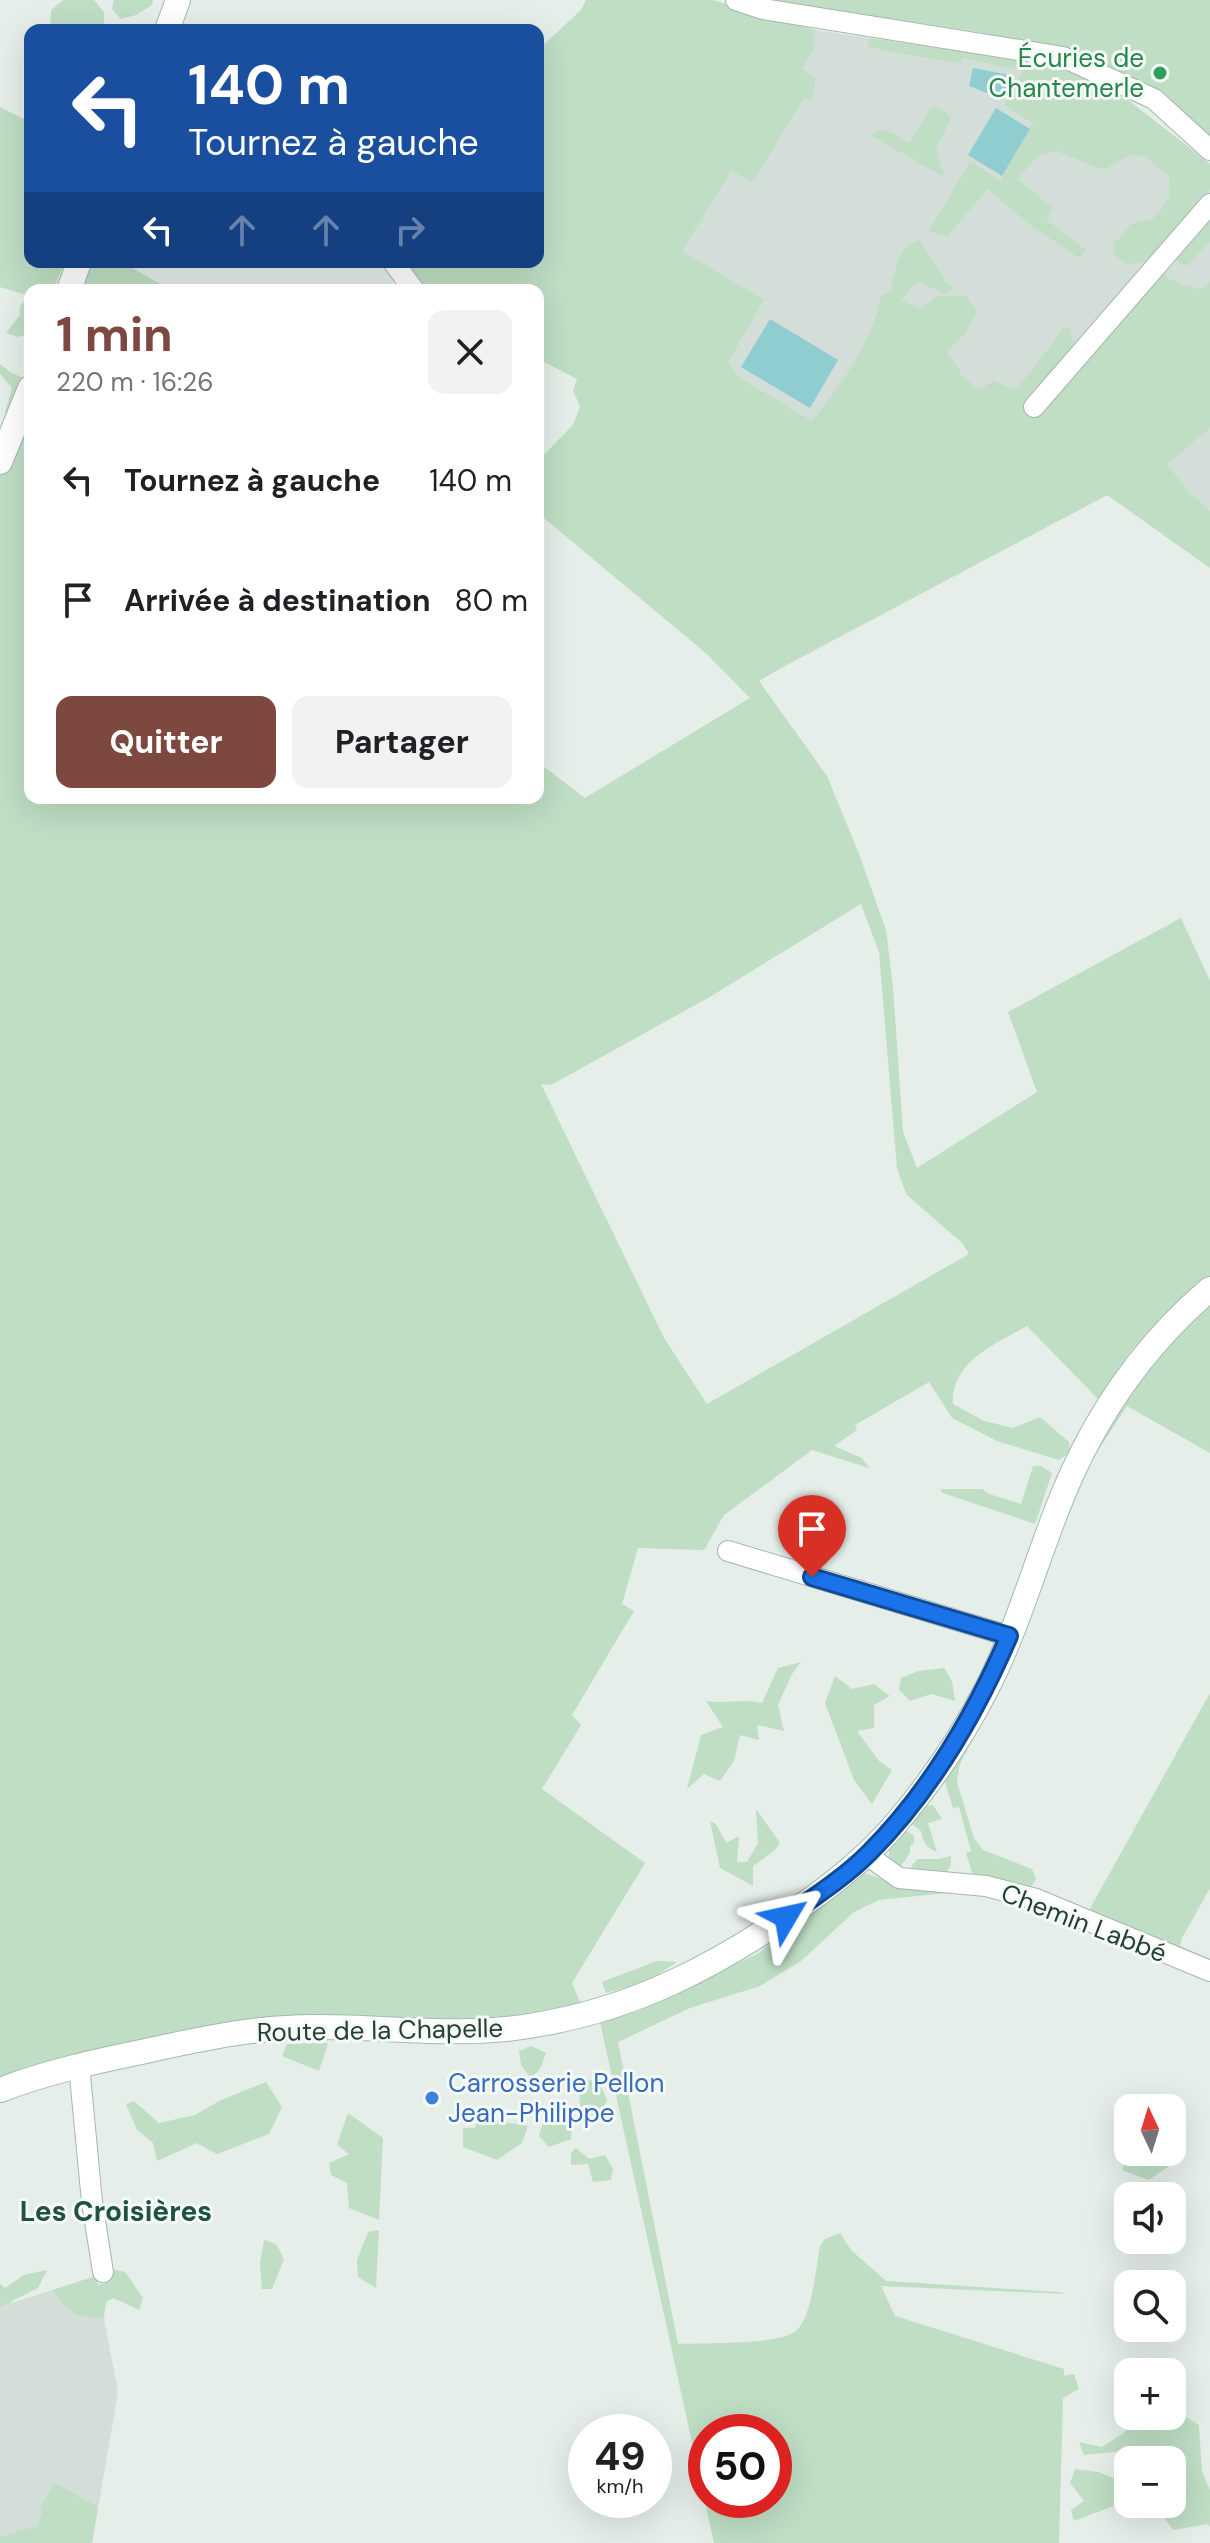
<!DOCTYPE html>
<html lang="fr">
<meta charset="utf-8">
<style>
:root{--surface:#fff;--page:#f2f2f2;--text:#202124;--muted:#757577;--accent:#7d4840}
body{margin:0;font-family:"DM Sans",sans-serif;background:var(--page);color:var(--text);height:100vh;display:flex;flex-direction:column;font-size:30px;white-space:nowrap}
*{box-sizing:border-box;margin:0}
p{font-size:26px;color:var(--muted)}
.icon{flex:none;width:44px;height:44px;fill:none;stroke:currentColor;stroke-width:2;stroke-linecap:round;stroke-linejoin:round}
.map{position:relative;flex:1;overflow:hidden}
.details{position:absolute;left:24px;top:284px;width:520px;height:520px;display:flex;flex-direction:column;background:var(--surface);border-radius:16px;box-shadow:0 8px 32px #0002}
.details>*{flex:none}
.banner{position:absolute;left:24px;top:24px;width:520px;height:244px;border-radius:16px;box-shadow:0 8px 32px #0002;background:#1a4fa0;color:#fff;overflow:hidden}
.needle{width:52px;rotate:356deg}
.controls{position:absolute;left:1114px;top:2094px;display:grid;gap:16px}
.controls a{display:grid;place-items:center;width:72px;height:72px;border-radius:16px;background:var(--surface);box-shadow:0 8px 32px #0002;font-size:40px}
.speed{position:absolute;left:568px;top:2414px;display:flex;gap:16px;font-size:40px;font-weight:700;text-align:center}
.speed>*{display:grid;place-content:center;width:104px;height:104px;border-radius:50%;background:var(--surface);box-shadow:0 8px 32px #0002;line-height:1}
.speed small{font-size:20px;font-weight:400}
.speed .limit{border:12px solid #d22;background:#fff;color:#111}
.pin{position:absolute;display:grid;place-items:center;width:68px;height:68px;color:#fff;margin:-82px -34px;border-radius:50% 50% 50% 0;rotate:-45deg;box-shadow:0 0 8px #0007}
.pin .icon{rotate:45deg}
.me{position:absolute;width:88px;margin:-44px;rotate:54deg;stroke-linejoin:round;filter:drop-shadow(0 0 6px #0008)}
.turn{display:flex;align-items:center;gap:28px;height:168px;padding:0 32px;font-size:36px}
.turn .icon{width:104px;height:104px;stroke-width:2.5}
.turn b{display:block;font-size:56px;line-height:68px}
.lanes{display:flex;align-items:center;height:76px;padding:0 32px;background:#0003;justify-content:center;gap:40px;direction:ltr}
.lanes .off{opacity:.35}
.round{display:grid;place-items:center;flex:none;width:84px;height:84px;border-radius:16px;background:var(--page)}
.overview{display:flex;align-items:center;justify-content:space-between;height:136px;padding:0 32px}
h1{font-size:48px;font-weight:700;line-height:60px;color:var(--accent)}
.action{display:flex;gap:16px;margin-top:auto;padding:16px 32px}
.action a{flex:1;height:92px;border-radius:16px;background:var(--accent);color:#fff;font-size:32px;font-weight:700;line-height:92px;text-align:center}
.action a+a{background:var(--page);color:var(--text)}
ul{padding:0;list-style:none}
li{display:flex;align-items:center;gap:24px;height:120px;padding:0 32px}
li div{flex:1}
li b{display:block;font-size:30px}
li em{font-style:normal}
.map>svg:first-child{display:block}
.built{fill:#d3ded8}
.green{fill:#bfdec4;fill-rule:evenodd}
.water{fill:#8fcdd1}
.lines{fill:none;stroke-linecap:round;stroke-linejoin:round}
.street-casing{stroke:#a7b6b0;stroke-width:22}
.secondary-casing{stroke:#a3b9b0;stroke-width:26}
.street{stroke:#fff;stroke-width:20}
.secondary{stroke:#fff;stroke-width:24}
.route-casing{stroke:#114b97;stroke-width:20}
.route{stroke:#1a73e8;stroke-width:14}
.leisure-dot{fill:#2e9e5b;stroke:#f6faf7;stroke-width:3}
.shop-dot{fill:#3f7fe0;stroke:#f6faf7;stroke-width:3}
.labels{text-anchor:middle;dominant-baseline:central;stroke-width:6;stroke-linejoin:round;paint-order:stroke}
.leisure-label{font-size:26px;fill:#27864d;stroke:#f6faf7;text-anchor:end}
.street-label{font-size:26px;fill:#244036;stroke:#f6faf7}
.shop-label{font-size:26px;fill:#366cbe;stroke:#f6faf7;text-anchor:start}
.neighbourhood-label{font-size:28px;font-weight:bold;fill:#205241;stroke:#f6faf7}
</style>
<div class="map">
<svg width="1210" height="2543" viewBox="0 0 1210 2543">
<rect width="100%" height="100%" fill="#e5eee9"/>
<path class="built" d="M808,29L938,48L954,44L1110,86L1210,164V511L1188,491L1166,464L742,689L706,653L538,513V461L573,425L648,307L792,68Z
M96,2276L118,2392L92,2543H0V2292L12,2303Z"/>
<path class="green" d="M63,0H94L104,12V30H50L51,10Z
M114,0H153L152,5L136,15L121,19L112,9Z
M586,0H713L815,30L813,50L802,69L815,78V85L810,100L804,97L753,182L731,171L682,251L764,300L728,362L737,376L812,421C841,385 873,342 881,296L891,291C896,269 896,248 920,240L945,281L954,288L944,294L918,281L901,300L920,309L937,296H966L977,312L964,335L947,352L960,371V374L979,390L993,381L1015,389L1031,372L1065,326L1070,329L1074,346L1160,272C1174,283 1186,287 1203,289L1210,282V428L1167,464L1188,491L1210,511V568L1107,495L787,664L759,681L827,776L859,854L886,930L893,987L903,1132L917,1168L1037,1092L1008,1012L1181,918L1210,981V1277C1184,1294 1141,1336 1123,1362C1114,1374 1110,1388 1099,1400L1027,1326C997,1343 950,1362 953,1404L984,1421L1013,1428L1040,1417L1069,1442L1070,1452L1059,1460L997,1441L952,1418L929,1382L855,1425L857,1430L834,1446L862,1458L869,1468L812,1450L724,1515L704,1550L638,1548L622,1604L634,1611L572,1715L581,1725L542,1789L645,1863L572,1983L581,2004L502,2017L263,2023L256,2018L243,2020L237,2024L0,2080V473L11,429L5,413L12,388L0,374V364L10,372L30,381V798H538V762L585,798L750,698L706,653L538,513V461L573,425L580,406L573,391L577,379L538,359V290H420L405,271L409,262H538V77L544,70L538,67V50L581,10ZM861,904L879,952L894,1134L897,1168L902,1183L907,1195L962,1243L969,1254L707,1404L664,1338L541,1084L551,1085L708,998Z
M764,0H1210V140L1071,54L979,32Z
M869,38L938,48L954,44L1037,61L1110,86L1210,164V189L1154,259L1129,265L1115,256L1114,244L1130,225L1154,218L1170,196L1169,176L1146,158L1131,154L1104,170L1056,151L1038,155L1018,179L1053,208L1047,220L1086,250L1079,258L1033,227L987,189L948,236L929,231L970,161L1000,181L1033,123L1004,105L1023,71L962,58L961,64L868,47Z
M0,107L30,122V262H65L53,290H30V296L0,287Z
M935,107L946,111L951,119L936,149L944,177L870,135C883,124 896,136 909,143L929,111Z
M1210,219V241L1187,266L1177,262L1176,257Z
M87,262H121L172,290H75Z
M25,300L30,302V333L18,337L6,333L20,315V306Z
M1210,1301V1453L1127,1406L1097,1452L1117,1406L1146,1365Z
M1033,1466H1041L1052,1473L1035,1524L943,1493L940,1489H982L989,1494L1021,1504Z
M801,1662L792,1674L778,1705L784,1731L757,1725L759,1740L740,1735L734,1761L720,1781L704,1774L687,1789L701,1735L723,1727L706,1701C728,1704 741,1699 762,1703L778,1668Z
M944,1668L952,1681L955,1701L931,1694L910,1701L899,1690L901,1678L918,1671Z
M835,1676L852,1689L874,1684L890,1696L874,1705V1728L857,1731L879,1761L892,1770L872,1804L854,1780L825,1703Z
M1000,1687L960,1764L957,1782L974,1838L983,1850L1032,1869L1036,1879L1029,1890L985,1880L972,1873L966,1853L971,1851L959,1807L953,1808L945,1782L946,1772Z
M1210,1693V1888L1182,1938L1180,1946L1210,1959V1966L1087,1914Z
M933,1805L942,1819L928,1823L937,1852C926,1848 923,1842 921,1831L908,1821L920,1807Z
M756,1809L780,1843L774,1851L753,1866V1886L720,1868L710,1821L716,1824L726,1843L739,1836L737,1862H747L758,1843Z
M902,1827L914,1836V1842L910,1847V1853L899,1869L889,1857V1843Z
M951,1856V1864L946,1873H907L917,1859H939Z
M864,1873L895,1883L966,1891L879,1900L854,1912L801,1961L760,1986L690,2008L618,2042L678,2344C703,2343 780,2345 796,2331C812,2318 816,2267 820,2246L825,2239L840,2233L851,2250L886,2281L1058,2292L1066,2294L881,2286L895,2316L1064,2369V2376L1074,2374L1079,2389L1063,2398L1059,2543H714L600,2022L641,2010L759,1953L858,1874ZM706,2432H774V2500H706Z
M657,1961L677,1962L650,1980L606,1993L602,1982Z
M328,2043L319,2071L282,2056L287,2044Z
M531,2046L546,2053L540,2069L531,2078L521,2065L519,2051Z
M598,2080L607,2100L600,2116L581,2112L579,2092L572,2087L577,2081Z
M266,2082L282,2107L269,2134L217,2154L197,2143L157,2161L153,2143L137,2130L126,2104L134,2101L159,2123L195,2115L219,2101Z
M348,2113L383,2138L379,2220L349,2208L347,2183L331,2175L329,2163L349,2154L337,2145Z
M478,2118L528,2126L522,2143L497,2160L463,2147V2128H475Z
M543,2122L572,2124L571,2139L549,2147L539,2136Z
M576,2148L589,2159L605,2155L613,2169L611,2180L593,2182L588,2164L571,2165V2153Z
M1128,2152H1166L1169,2166L1149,2180L1122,2170Z
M379,2230L376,2288L358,2277L357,2260L368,2232Z
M264,2240L276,2244L284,2259L272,2289H262L260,2263Z
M110,2269L125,2272L143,2298L139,2310L113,2298L106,2302L104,2317C76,2319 68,2313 53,2290L96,2276L98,2285L105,2283Z
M47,2270L38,2288L0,2307V2284L5,2288L24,2275Z
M1172,2408L1199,2425L1202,2472L1210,2490V2527L1208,2524L1173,2530C1160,2511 1158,2509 1135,2512L1129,2505L1114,2506L1074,2521L1071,2510L1084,2501L1070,2483L1075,2469L1098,2472L1119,2480L1128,2472V2504H1172V2460H1135L1134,2450L1084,2455L1079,2442L1102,2447L1125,2432L1134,2416H1172Z
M55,2483L98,2507L92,2543H0V2537L37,2526L43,2510L40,2508Z"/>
<path class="water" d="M973,68L1015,76L1002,99L969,86Z
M996,108L1030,129L1002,176L968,155Z
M770,319L838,360L810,408L741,367Z"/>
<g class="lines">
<g class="street-casing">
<path id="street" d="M736,0L763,9L1063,57L1154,99L1210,150
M393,262L414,290
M1034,407L1210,204
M728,1551L1009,1636
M867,1855L899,1878L986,1886L1036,1899L1210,1971
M79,2065L92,2202L103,2272"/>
</g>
<g class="secondary-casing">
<path id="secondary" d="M167,30L178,0
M69,290L79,262
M0,462L30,388
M0,2090C47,2072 97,2061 146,2051C204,2038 261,2026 320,2027C392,2027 464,2038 535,2025C633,2009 716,1966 796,1910C833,1884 869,1856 898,1821C932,1781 963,1735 987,1688C1026,1612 1044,1527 1083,1451C1115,1388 1156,1335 1210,1289"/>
</g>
<use href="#street" class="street"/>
<use href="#secondary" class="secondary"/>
</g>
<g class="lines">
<g class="route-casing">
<path id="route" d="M786,1917C814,1897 845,1877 869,1853C930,1792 975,1715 1009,1636L812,1577"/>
</g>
<use href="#route" class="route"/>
</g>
<circle class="leisure-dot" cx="1160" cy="73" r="8"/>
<circle class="shop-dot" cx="432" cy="2098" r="8"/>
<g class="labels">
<g class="leisure-label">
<text x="1144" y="58">Écuries de<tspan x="1144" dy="30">Chantemerle</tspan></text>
</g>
<g class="street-label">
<text transform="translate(1084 1923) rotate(21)">Chemin Labbé</text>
<text transform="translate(380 2030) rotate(-1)">Route de la Chapelle</text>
</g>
<g class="shop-label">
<text x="448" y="2083">Carrosserie Pellon<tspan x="448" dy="30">Jean-Philippe</tspan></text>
</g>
<g class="neighbourhood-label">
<text x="116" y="2211">Les Croisières</text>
</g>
</g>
</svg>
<div class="controls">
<a><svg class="needle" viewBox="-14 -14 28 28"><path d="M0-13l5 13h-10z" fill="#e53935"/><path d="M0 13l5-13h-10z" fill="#757577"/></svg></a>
<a><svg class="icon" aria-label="sound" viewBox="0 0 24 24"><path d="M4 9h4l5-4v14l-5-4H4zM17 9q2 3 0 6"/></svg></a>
<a><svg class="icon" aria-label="search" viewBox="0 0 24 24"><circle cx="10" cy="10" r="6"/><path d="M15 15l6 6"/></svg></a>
<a>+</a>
<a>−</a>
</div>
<div class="speed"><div>49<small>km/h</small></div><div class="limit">50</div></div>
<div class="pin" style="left:812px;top:1577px;background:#d93025"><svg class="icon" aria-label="arrive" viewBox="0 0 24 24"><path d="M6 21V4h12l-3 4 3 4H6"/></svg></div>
<svg class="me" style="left:786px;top:1917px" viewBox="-20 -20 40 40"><path d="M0-17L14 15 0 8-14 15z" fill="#1a73e8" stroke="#fff" stroke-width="4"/></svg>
<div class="banner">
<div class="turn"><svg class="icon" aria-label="left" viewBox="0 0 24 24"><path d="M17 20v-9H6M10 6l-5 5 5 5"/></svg><div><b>140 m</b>Tournez à gauche</div></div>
<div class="lanes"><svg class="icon" aria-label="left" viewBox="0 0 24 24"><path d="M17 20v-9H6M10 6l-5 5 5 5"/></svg><svg class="icon off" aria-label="ahead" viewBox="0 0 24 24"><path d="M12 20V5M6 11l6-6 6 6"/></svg><svg class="icon off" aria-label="ahead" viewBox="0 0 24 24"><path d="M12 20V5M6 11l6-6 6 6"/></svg><svg class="icon off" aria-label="right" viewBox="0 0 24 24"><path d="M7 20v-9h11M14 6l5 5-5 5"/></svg></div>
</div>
<section class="details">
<div class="overview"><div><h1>1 min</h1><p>220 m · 16:26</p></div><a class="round"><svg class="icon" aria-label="close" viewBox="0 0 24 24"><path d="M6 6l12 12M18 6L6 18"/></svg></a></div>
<ul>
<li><svg class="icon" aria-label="left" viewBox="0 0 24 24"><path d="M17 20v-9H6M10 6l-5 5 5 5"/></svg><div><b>Tournez à gauche</b></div><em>140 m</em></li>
<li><svg class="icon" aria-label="arrive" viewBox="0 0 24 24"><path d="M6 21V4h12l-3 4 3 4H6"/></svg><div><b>Arrivée à destination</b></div><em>80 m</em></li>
</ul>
<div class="action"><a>Quitter</a><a>Partager</a></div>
</section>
</div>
